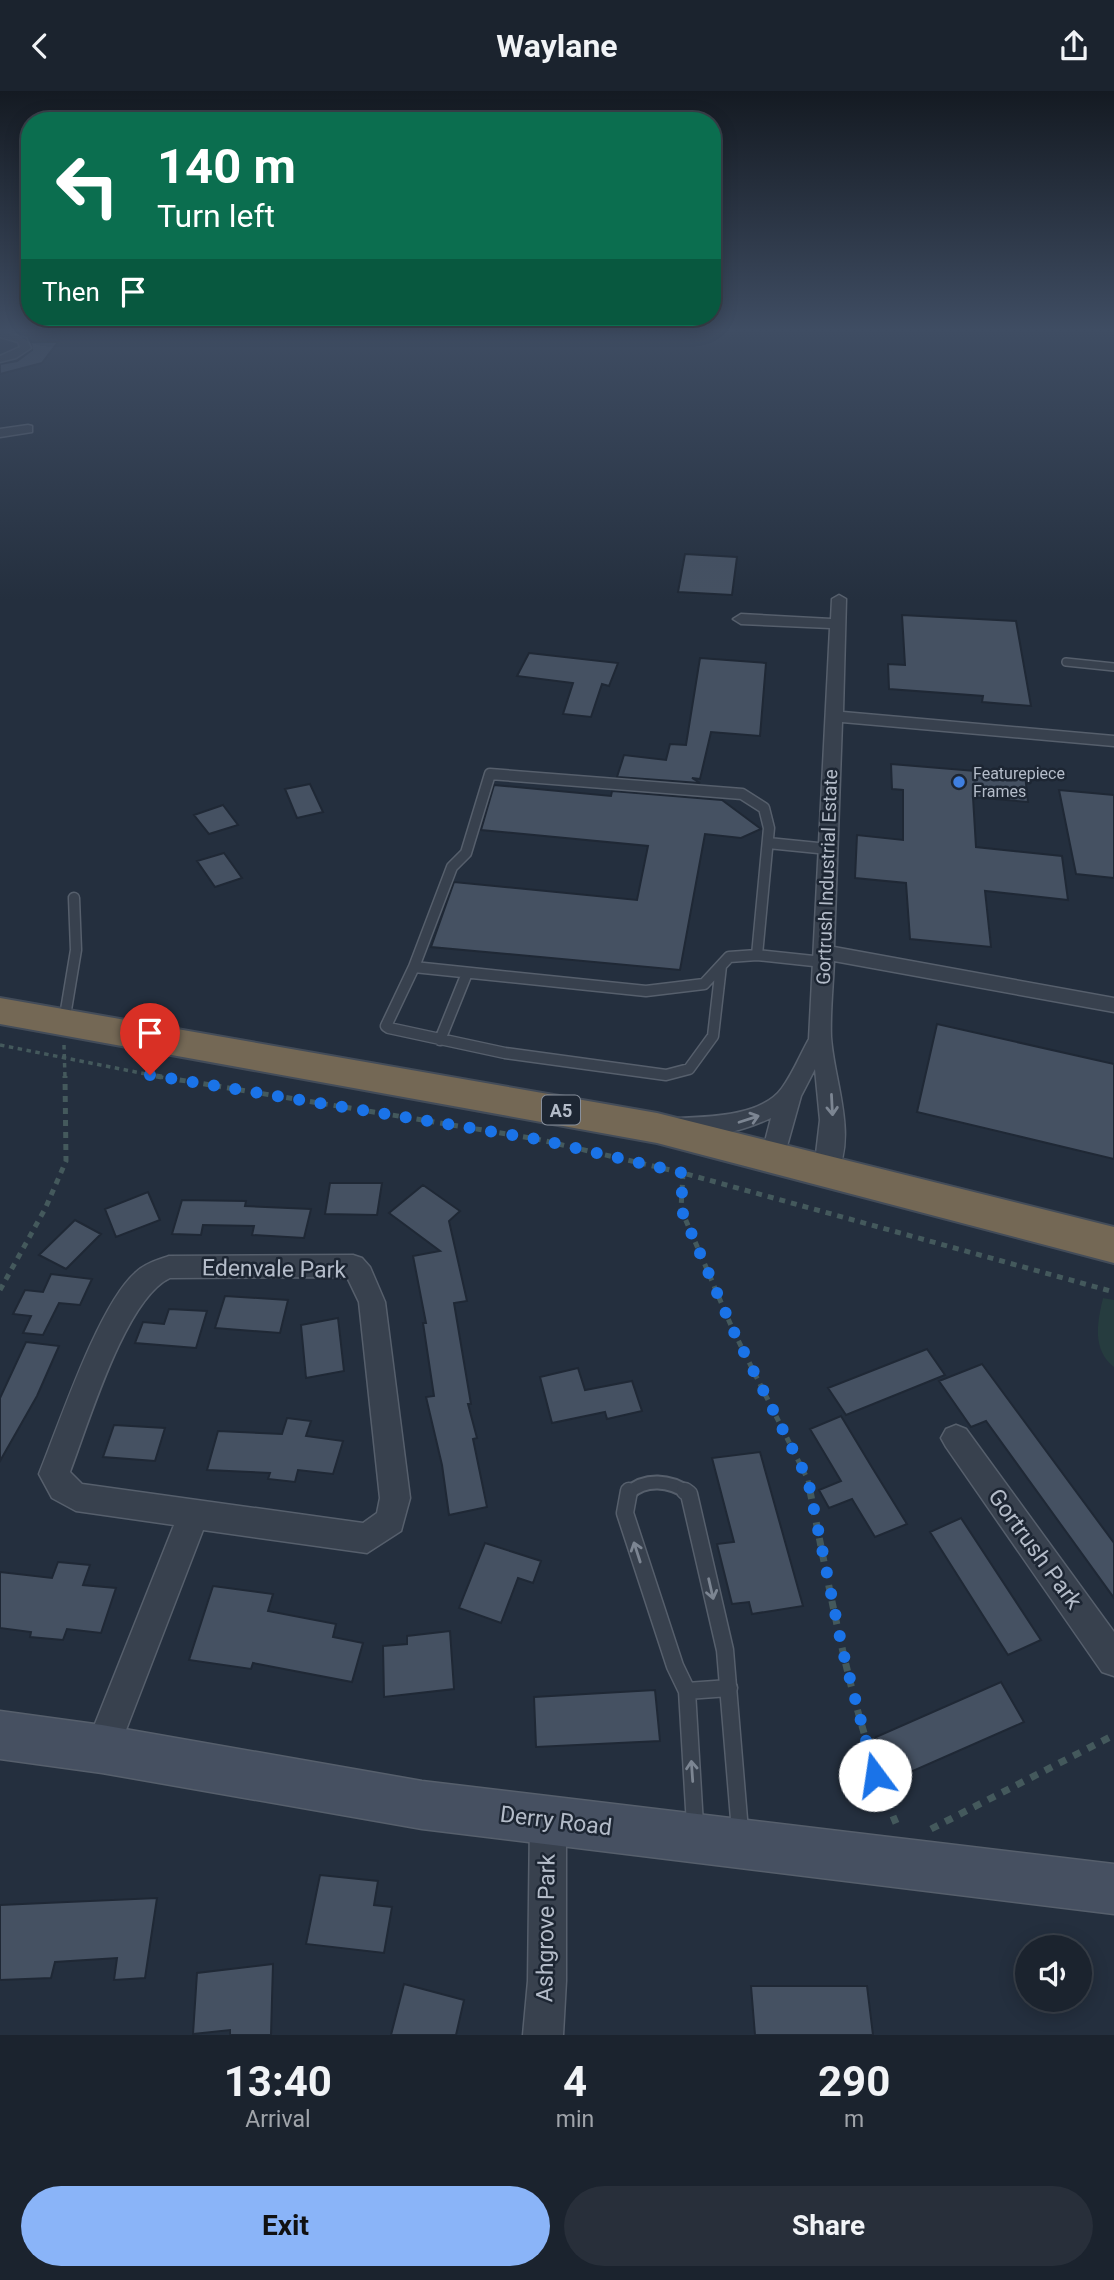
<!DOCTYPE html>
<style>
:root{--surface:#1b232e;--page:#282f3a;--text:#f1f3f6;--muted:#a0a4aa;--line:#39404a;--accent:#8ab4f8}
body{margin:0;font-family:Roboto,sans-serif;background:var(--page);color:var(--text);height:100vh;display:flex;flex-direction:column;font-size:26px;white-space:nowrap}
*{box-sizing:border-box;margin:0}
p{font-size:23px;color:var(--muted)}
.icon{flex:none;width:38px;height:38px;fill:none;stroke:currentColor;stroke-width:2;stroke-linecap:round;stroke-linejoin:round}
.map{position:relative;height:1944px;overflow:hidden}
.side{display:flex;flex-direction:column;background:var(--surface);flex:1}
.side>*{flex:none}
.hud{position:absolute;left:21px;top:21px;width:700px;height:214px;border-radius:28px;box-shadow:0 4px 18px #0003,0 0 0 2px var(--line);background:#0b6e4f;color:#fff;overflow:hidden}
.fabs{position:absolute;left:1015px;top:1844px;display:grid;gap:14px}
.fabs a{display:grid;place-items:center;width:77px;height:77px;border-radius:50%;background:var(--surface);box-shadow:0 4px 18px #0003,0 0 0 2px var(--line);font-size:35px}
.pin{position:absolute;display:grid;place-items:center;width:60px;height:60px;color:#fff;margin:-72px -30px;border-radius:50% 50% 50% 0;rotate:-45deg;box-shadow:0 0 7px #0007}
.pin .icon{rotate:45deg}
.me{position:absolute;width:77px;margin:-38px;rotate:346deg;stroke-linejoin:round;filter:drop-shadow(0 0 5px #0008)}
.turn{display:flex;align-items:center;gap:24px;height:147px;padding:0 21px;font-size:32px}
.turn .icon{width:91px;height:91px;stroke-width:2.5}
.turn b{display:block;font-size:49px;line-height:60px}
.then{display:flex;align-items:center;height:66px;padding:0 21px;background:#0003;gap:14px;font-size:26px}
.eta{display:flex;justify-content:space-evenly;align-items:center;height:119px;text-align:center}
.eta b{font-size:42px;font-weight:700;line-height:49px}
.action{display:flex;gap:14px;margin-top:auto;padding:14px 21px}
.action a{flex:1;height:80px;border-radius:42px;background:var(--accent);color:#111;font-size:28px;font-weight:700;line-height:80px;text-align:center}
.action a+a{background:var(--page);color:var(--text)}
header{display:flex;justify-content:space-between;align-items:center;height:91px;padding:0 21px;background:var(--surface);font-size:32px;font-weight:700}
.map>svg:first-child{display:block}
.green{fill:#263c3f}
.building{fill:#455162;stroke:#1f2835;stroke-width:2}
.lines{fill:none;stroke-linecap:round;stroke-linejoin:round}
.lane-far3-casing{stroke:#565f6c;stroke-width:10}
.lane-far2-casing{stroke:#565f6c;stroke-width:13}
.lane-far1-casing{stroke:#565f6c;stroke-width:16}
.lane-casing{stroke:#565f6c;stroke-width:19}
.street-casing{stroke:#565f6c;stroke-width:3}
.secondary-casing{stroke:#565f6c;stroke-width:3}
.highway-casing{stroke:#434c59;stroke-width:4}
.path-far2{stroke:#44595c;stroke-width:3.5;stroke-dasharray:4.5 4.5;stroke-linecap:butt}
.path-far1{stroke:#44595c;stroke-width:5;stroke-dasharray:6 6;stroke-linecap:butt}
.path{stroke:#44595c;stroke-width:7;stroke-dasharray:8 8;stroke-linecap:butt}
.lane-far3{stroke:#38414e;stroke-width:7}
.lane-far2{stroke:#38414e;stroke-width:10}
.lane-far1{stroke:#38414e;stroke-width:12}
.lane{stroke:#38414e;stroke-width:16}
.street{fill:#38414e;fill-rule:evenodd}
.secondary{fill:#465061;fill-rule:evenodd}
.highway{fill:#746855;fill-rule:evenodd}
.oneway{stroke:#7c8592}
.route{stroke:#1a73e8;stroke-width:12;stroke-dasharray:0 21.6}
.shop-dot{fill:#3f7fe0;stroke:#1d2633;stroke-width:2.5}
.labels{text-anchor:middle;dominant-baseline:central;stroke-width:5;stroke-linejoin:round;paint-order:stroke}
.far-poi-label{font-size:16px;fill:#b4bcc9;stroke:#1d2633;text-anchor:start}
.shield{fill:#1d2633;stroke:#878f9c;stroke-width:2}
.shield-label{font-size:18px;font-weight:bold;fill:#b4bcc9}
.street-label{font-size:19px;fill:#b4bcc9;stroke:#1d2633}
.near-street-label{font-size:23px;fill:#b4bcc9;stroke:#1d2633}
</style>
<header><svg class="icon" aria-label="back" viewBox="0 0 24 24"><path d="M15 5l-7 7 7 7"/></svg>Waylane<svg class="icon" aria-label="share" viewBox="0 0 24 24"><path d="M12 15V3M7 8l5-5 5 5M5 13v7h14v-7"/></svg></header>
<div class="map">
<svg width="1114" height="1944" viewBox="0 0 1114 1944">
<rect width="100%" height="100%" fill="#242f3e"/>
<path class="green" d="M1103,1207L1114,1209V1276C1092,1259 1097,1232 1103,1207Z"/>
<path class="building" d="M31,251H58L42,272L0,283V273L17,270L32,259Z
M685,463L737,466L732,504L678,501Z
M902,524L1016,530L1031,615L982,611L983,605L889,598L888,573L905,574Z
M529,562L618,572L609,595L602,593L591,626L563,623L573,592L517,585Z
M700,567L766,572L760,645L711,641L700,688L692,687L700,692L617,686L624,664L666,669L670,653L686,654Z
M891,673L1025,684L1028,711L973,706L976,756L1062,765L1068,809L985,800L991,856L910,848L906,792L855,787L857,744L903,749V699L892,698Z
M310,693L323,721L297,727L285,698Z
M494,694L611,705L612,700L722,709L761,738L741,747L705,743L680,879L431,856L454,791L637,809L648,755L481,739Z
M1059,699L1114,704V787L1076,783Z
M223,714L238,734L209,743L194,724Z
M224,762L242,787L215,796L197,770Z
M937,933L1114,973V1068L917,1021Z
M330,1092H382L377,1124L325,1123Z
M423,1094L460,1120L449,1130L467,1210L454,1212L471,1313H468L477,1347L473,1348L487,1416L449,1424L442,1374L426,1306L434,1305L423,1232H426L413,1165L440,1160L389,1122Z
M148,1101L160,1129L116,1146L105,1118Z
M182,1109L246,1110L245,1115L311,1118L304,1147L252,1144L254,1135L203,1134L201,1144L172,1143Z
M75,1129L101,1143L66,1178L39,1164Z
M51,1183L92,1188L80,1214L59,1212L43,1244L23,1242L31,1225L13,1223L25,1199L43,1201Z
M225,1205L288,1209L280,1242L215,1237Z
M169,1218L207,1220L196,1257L135,1252L143,1231L164,1233Z
M338,1227L344,1280L306,1287L301,1234Z
M26,1251L59,1255L37,1305L0,1370V1307Z
M927,1258L945,1284L846,1324L828,1297Z
M982,1273L1114,1452V1507L986,1330L971,1336L939,1290Z
M578,1277L585,1299L632,1290L642,1320L607,1328L605,1321L552,1332L540,1286Z
M841,1325L873,1378L907,1433L875,1446L852,1408L829,1417L819,1399L841,1390L810,1338Z
M287,1327L311,1330L306,1345L343,1350L333,1383L298,1379L295,1391L268,1388L270,1382L207,1379L218,1340L282,1343Z
M114,1334L165,1337L155,1370L103,1366Z
M760,1361L803,1515L752,1523L749,1511L732,1513L717,1453L734,1451L712,1367Z
M961,1427L980,1456L1041,1549L1008,1564L930,1441Z
M485,1452L541,1470L533,1492L518,1487L501,1532L459,1517Z
M58,1471L90,1474L83,1494L116,1497L101,1542L67,1538L63,1549L30,1546L31,1541L0,1537V1481L52,1487Z
M213,1495L273,1503L268,1520L336,1533L333,1546L363,1552L352,1591L253,1572L251,1578L189,1569Z
M450,1540L454,1598L384,1606L383,1555L407,1553V1545Z
M1001,1591L1024,1631L897,1687L876,1646Z
M655,1599L660,1650L536,1656L534,1606Z
M320,1784L378,1790L374,1814L392,1816L384,1862L306,1853Z
M157,1807L145,1887L114,1889L117,1867L55,1871L51,1887L0,1889V1814Z
M273,1873L271,1944H230V1939L193,1943L197,1882Z
M404,1893L464,1909L456,1944H391Z
M751,1895H867L873,1944H755Z"/>
<g class="lines">
<g class="lane-far3-casing">
<path id="lane-far3" d="M1066,571L1114,576"/>
</g>
<g class="lane-far2-casing">
<path id="lane-far2" d="M490,683L742,703L764,717L769,737L757,864L729,866L704,893L646,900L414,876L452,776L466,762Z
M768,752L828,758
M757,864L823,871
M414,876L386,935L389,937L505,962L666,984L689,978L713,945L721,875
M64,931L76,859L74,807
M440,949L467,882"/>
</g>
<g class="lane-far1-casing">
<path id="lane-far1" d="M629,1402C645,1387 670,1389 688,1402"/>
</g>
<g class="lane-casing">
<path id="lane" d="M629,1400L625,1422L675,1575L687,1600L695,1734
M685,1400L689,1403L725,1559L740,1740
M687,1600L729,1597"/>
</g>
<g class="street-casing">
<path id="street" d="M0,240L26,247L31,257L16,267L0,271V265L20,256L18,251L0,246Z
M28,334L32,335V341L0,346V338Z
M839,504L846,508L843,621L1114,645V655L842,631L834,856L1114,907V921L834,870C833,895 830,921 831,946C834,991 858,1044 835,1087L826,1089L817,1087L814,1080L820,1029L815,978L801,1005L782,1073L773,1075L764,1073L761,1066L771,1027C743,1040 700,1052 670,1042L666,1036L670,1030L678,1027C709,1026 762,1025 782,997C793,982 800,964 809,948L830,537L741,533L733,528L741,523L831,528L832,508Z
M353,1164L362,1167L370,1176L385,1211L410,1407L401,1440L367,1462L203,1439L114,1670L102,1675L90,1670L85,1658L174,1434L76,1420L52,1407L39,1383C59,1334 98,1215 135,1182C144,1173 157,1169 169,1165ZM347,1186L359,1211L380,1407L377,1422L363,1432L82,1393L70,1381C88,1334 125,1208 170,1187Z
M956,1334L966,1338L1114,1541V1585L1102,1581L946,1356L941,1347L946,1338Z
M548,1711L561,1716L566,1729V1890L563,1944H523L528,1890L530,1729L535,1716Z"/>
</g>
<g class="secondary-casing">
<path id="secondary" d="M0,1620L102,1634L422,1690L1114,1773V1823L422,1738L102,1682L0,1668Z"/>
</g>
<g class="highway-casing">
<path id="highway" d="M0,907L657,1022L1114,1136V1172L657,1052L0,933Z"/>
</g>
<path class="path-far2" d="M0,954L166,987
M64,954L65,987"/>
<path class="path-far1" d="M156,985L537,1048L683,1082L1114,1201
M683,1082L681,1118L733,1239L808,1389L811,1402
M0,1199L45,1118L66,1070L65,985"/>
<path class="path" d="M810,1400C833,1514 852,1630 898,1737
M931,1738L1114,1644"/>
<use href="#lane-far3" class="lane-far3"/>
<use href="#lane-far2" class="lane-far2"/>
<use href="#lane-far1" class="lane-far1"/>
<use href="#lane" class="lane"/>
<use href="#street" class="street"/>
<use href="#secondary" class="secondary"/>
<use href="#highway" class="highway"/>
</g>
<defs><path id="oneway-shaft" d="M-6 0H5M1.5-3L5.5 0L1.5 3" fill="none" stroke-width="1.6" stroke-linecap="round" stroke-linejoin="round" transform="scale(1.75)"/></defs>
<g class="oneway">
<use href="#oneway-shaft" transform="translate(832 1014) rotate(87)"/>
<use href="#oneway-shaft" transform="translate(749 1028) rotate(-18)"/>
<use href="#oneway-shaft" transform="translate(637 1461) rotate(-108)"/>
<use href="#oneway-shaft" transform="translate(711 1498) rotate(77)"/>
<use href="#oneway-shaft" transform="translate(692 1680) rotate(-94)"/>
</g>
<linearGradient id="sky" x2="0" y2="1"><stop stop-color="#141a22"/><stop offset="0.47" stop-color="#3f4d63"/><stop offset="1" stop-color="#3f4d63" stop-opacity="0"/></linearGradient>
<rect width="1114" height="509" fill="url(#sky)"/>
<g class="lines">
<path class="route" d="M150,984L537,1048L683,1082L681,1118L733,1239L808,1389L843,1561L875,1684"/>
</g>
<circle class="shop-dot" cx="959" cy="691" r="7"/>
<g class="labels">
<g class="far-poi-label">
<text x="973" y="682">Featurepiece<tspan x="973" dy="18">Frames</tspan></text>
</g>
<rect class="shield" x="542" y="1004.5" width="38" height="29" rx="5"/>
<g class="shield-label">
<text x="561" y="1019">A5</text>
</g>
<g class="street-label">
<text transform="translate(827 786) rotate(-88)">Gortrush Industrial Estate</text>
</g>
<g class="near-street-label">
<text transform="translate(274 1178) rotate(1)">Edenvale Park</text>
<text transform="translate(1035 1458) rotate(54)">Gortrush Park</text>
<text transform="translate(556 1730) rotate(7)">Derry Road</text>
<text transform="translate(546 1837) rotate(-89)">Ashgrove Park</text>
</g>
</g>
</svg>
<div class="fabs">
<a><svg class="icon" aria-label="sound" viewBox="0 0 24 24"><path d="M4 9h4l5-4v14l-5-4H4zM17 9q2 3 0 6"/></svg></a>
</div>
<div class="pin" style="left:150px;top:984px;background:#d93025"><svg class="icon" aria-label="arrive" viewBox="0 0 24 24"><path d="M6 21V4h12l-3 4 3 4H6"/></svg></div>
<svg class="me" style="left:875px;top:1684px" viewBox="-20 -20 40 40"><circle r="19" fill="#fff"/><path d="M0-13L10 11 0 6-10 11z" fill="#1a73e8"/></svg>
<div class="hud">
<div class="turn"><svg class="icon" aria-label="left" viewBox="0 0 24 24"><path d="M17 20v-9H6M10 6l-5 5 5 5"/></svg><div><b>140 m</b>Turn left</div></div>
<div class="then">Then<svg class="icon" aria-label="arrive" viewBox="0 0 24 24"><path d="M6 21V4h12l-3 4 3 4H6"/></svg></div>
</div>
</div>
<section class="side">
<div class="eta">
<div><b>13:40</b><p>Arrival</p></div>
<div><b>4</b><p>min</p></div>
<div><b>290</b><p>m</p></div>
</div>
<div class="action"><a>Exit</a><a>Share</a></div>
</section>
